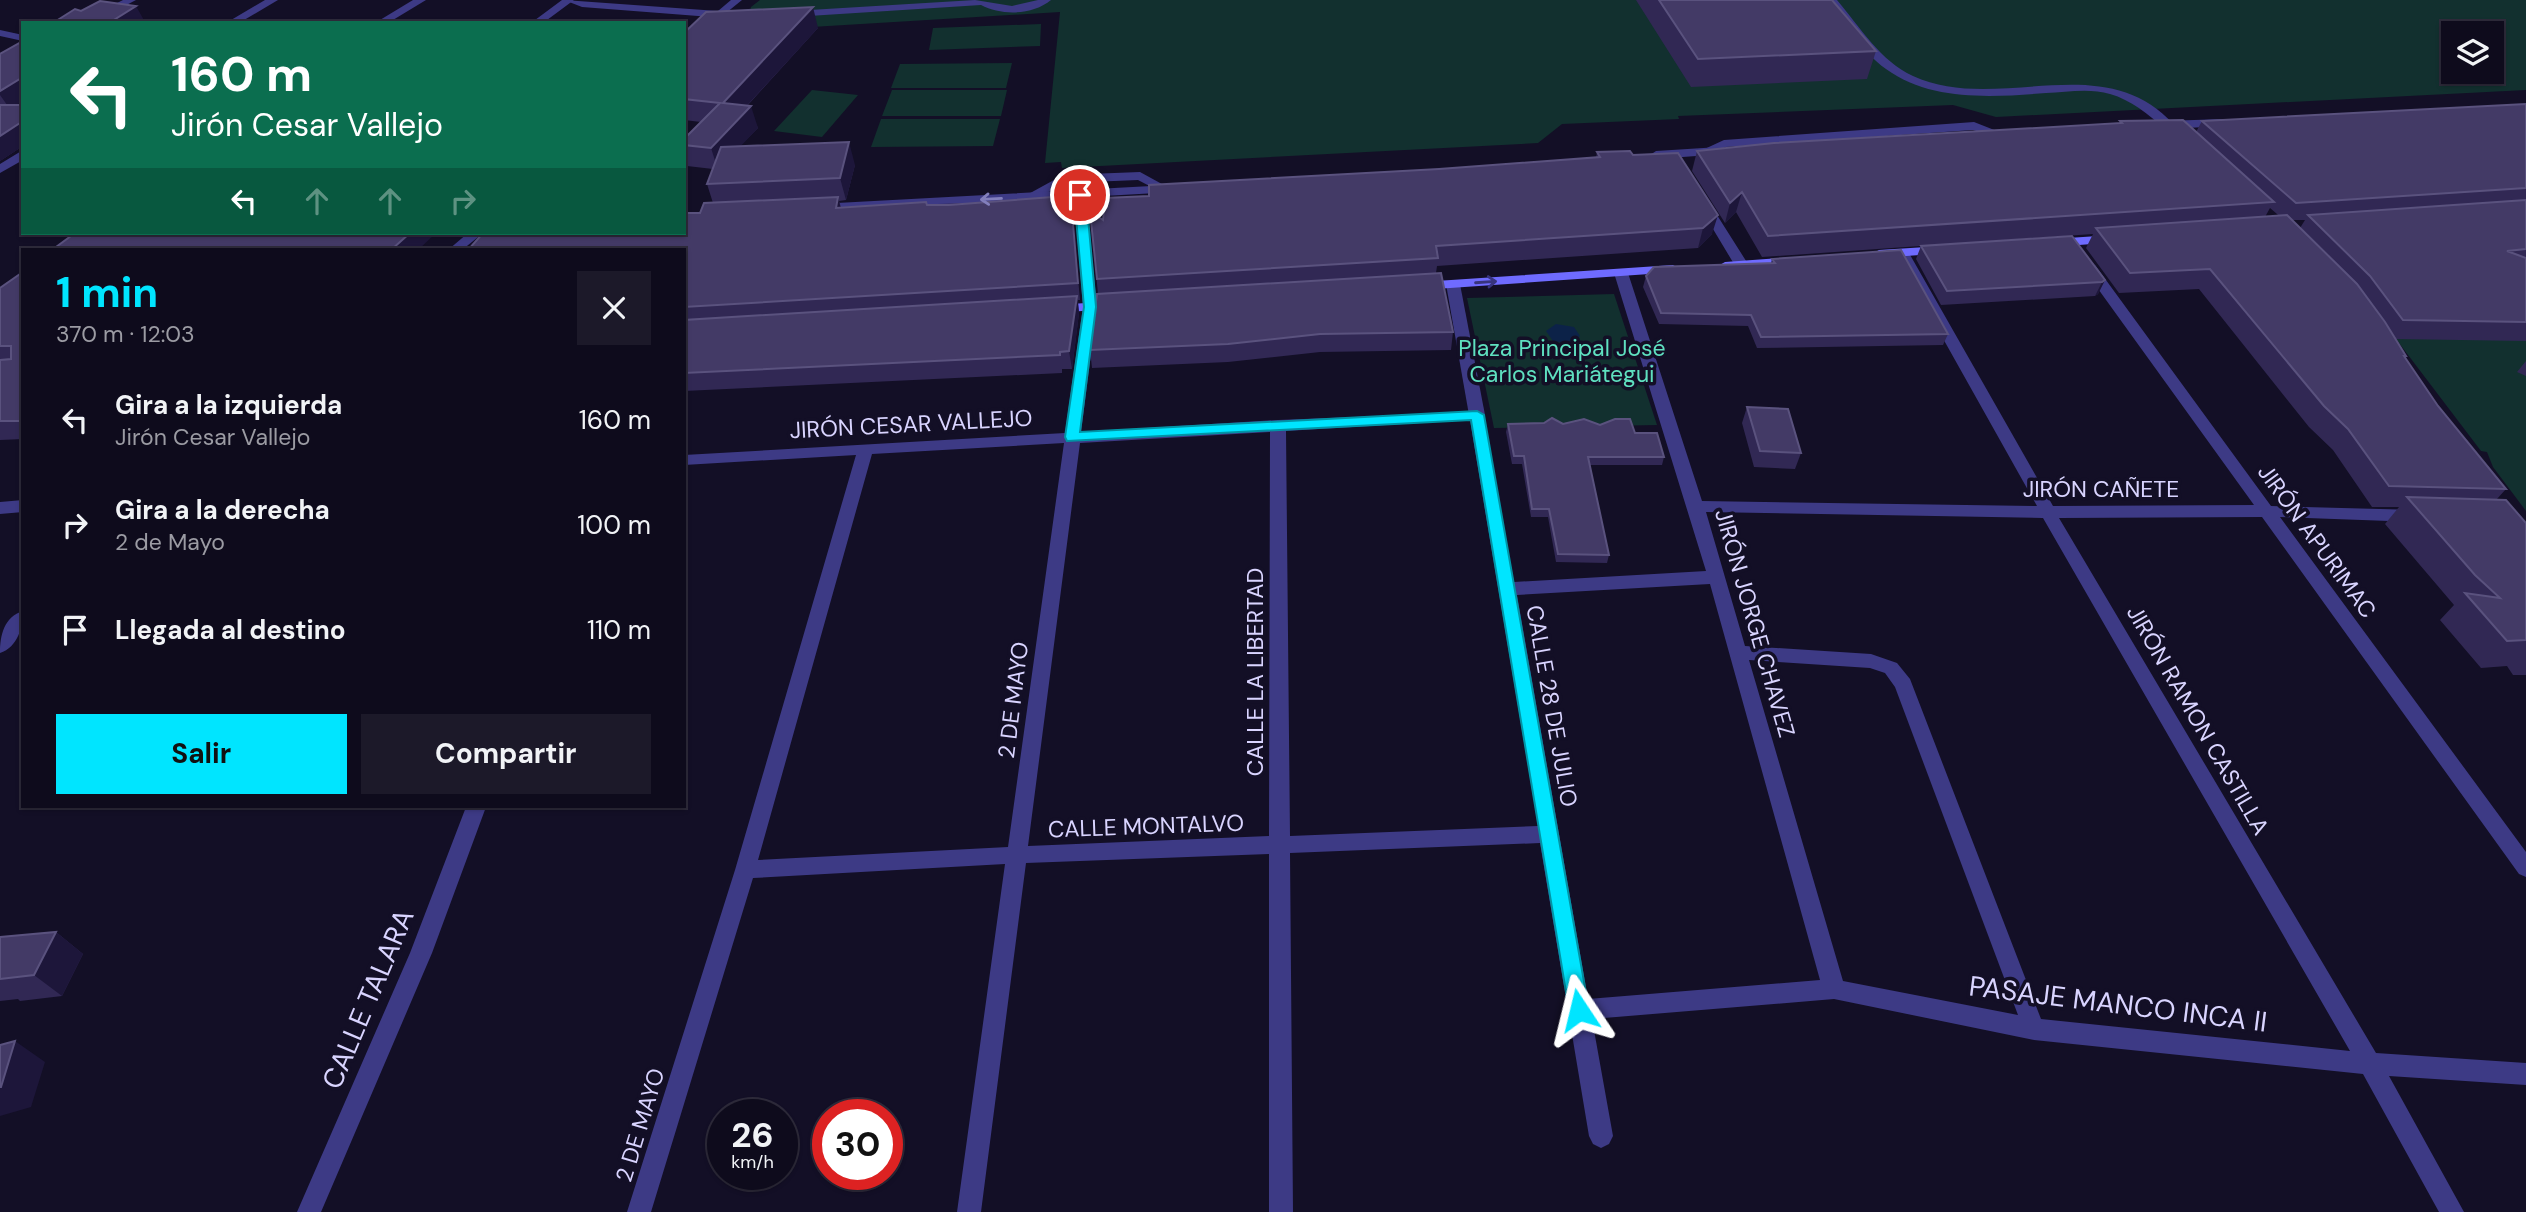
<!DOCTYPE html>
<html lang="es">
<meta charset="utf-8">
<style>
:root{--surface:#0e0b1c;--page:#1c1929;--text:#f1f3f6;--muted:#9b9ba3;--line:#2e2b3b;--accent:#00e5ff}
body{margin:0;font-family:"DM Sans",sans-serif;background:var(--page);color:var(--text);height:100vh;display:flex;flex-direction:column;font-size:26px;white-space:nowrap}
*{box-sizing:border-box;margin:0}
p{font-size:23px;color:var(--muted)}
.icon{flex:none;width:38px;height:38px;fill:none;stroke:currentColor;stroke-width:2;stroke-linecap:round;stroke-linejoin:round}
.map{position:relative;flex:1;overflow:hidden}
.side{position:absolute;left:21px;top:248px;width:665px;height:560px;display:flex;flex-direction:column;background:var(--surface);border-radius:0px;box-shadow:0 2px 5px #0004,0 0 0 2px var(--line)}
.side>*{flex:none}
.banner{position:absolute;left:21px;top:21px;width:665px;height:214px;border-radius:0px;box-shadow:0 2px 5px #0004,0 0 0 2px var(--line);background:#0b6e4f;color:#fff;overflow:hidden}
.controls{position:absolute;left:2441px;top:21px;display:grid;gap:14px}
.controls a{display:grid;place-items:center;width:63px;height:63px;border-radius:0px;background:var(--surface);box-shadow:0 2px 5px #0004,0 0 0 2px var(--line);font-size:35px}
.speed{position:absolute;left:707px;top:1099px;display:flex;gap:14px;font-size:35px;font-weight:700;text-align:center}
.speed>*{display:grid;place-content:center;width:91px;height:91px;border-radius:50%;background:var(--surface);box-shadow:0 2px 5px #0004,0 0 0 2px var(--line);line-height:1}
.speed small{font-size:18px;font-weight:400}
.speed .limit{border:10px solid #d22;background:#fff;color:#111}
.pin{position:absolute;display:grid;place-items:center;width:60px;height:60px;color:#fff;margin:-30px;border:4px solid #fff;border-radius:50%;box-shadow:0 2px 7px #0007}
.me{position:absolute;width:77px;margin:-38px;rotate:350deg;stroke-linejoin:round;filter:drop-shadow(0 0 5px #0008)}
.turn{display:flex;align-items:center;gap:24px;height:147px;padding:0 35px;font-size:32px}
.turn .icon{width:91px;height:91px;stroke-width:2.5}
.turn b{display:block;font-size:49px;line-height:60px}
.lanes{display:flex;align-items:center;height:66px;padding:0 35px;background:#0003;justify-content:center;gap:35px;direction:ltr}
.lanes .off{opacity:.35}
.round{display:grid;place-items:center;flex:none;width:74px;height:74px;border-radius:0px;background:var(--page)}
.overview{display:flex;align-items:center;justify-content:space-between;height:119px;padding:0 35px}
h1{font-size:42px;font-weight:700;line-height:52px;color:var(--accent)}
.action{display:flex;gap:14px;margin-top:auto;padding:14px 35px}
.action a{flex:1;height:80px;border-radius:0px;background:var(--accent);color:#111;font-size:28px;font-weight:700;line-height:80px;text-align:center}
.action a+a{background:var(--page);color:var(--text)}
ul{padding:0;list-style:none}
li{display:flex;align-items:center;gap:21px;height:105px;padding:0 35px}
li div{flex:1}
li b{display:block;font-size:26px}
li em{font-style:normal}
.map>svg:first-child{display:block}
.green{fill:#12302f;fill-rule:evenodd}
.water{fill:#0c2248}
.lines{fill:none;stroke-linecap:round;stroke-linejoin:round}
.service{fill:#3d3a85;fill-rule:evenodd}
.pedestrian{fill:#3d3a85;fill-rule:evenodd}
.minor{fill:#3d3a85;fill-rule:evenodd}
.tertiary{fill:#3d3a85;fill-rule:evenodd}
.secondary{fill:#6f6bff;fill-rule:evenodd}
.wall{fill:#312854;fill-rule:evenodd}
.shaded-wall{fill:#1d163a}
.building{fill:#433a66;stroke:#5a527e;stroke-width:2}
.oneway{stroke:#837fbc}
.oneway2{stroke:#38347d}
.route{fill:#00e5ff;stroke:#0095a6;stroke-width:2}
.labels{text-anchor:middle;dominant-baseline:central;stroke-width:7;stroke-linejoin:round;paint-order:stroke}
.park-label{font-size:23px;fill:#5fe0c0;stroke:#130f26}
.street-label{font-size:23px;fill:#d9d4ff;stroke:#130f26}
.near-street-label{font-size:28px;fill:#d9d4ff;stroke:#130f26}
</style>
<div class="map">
<svg width="2526" height="1212" viewBox="0 0 2526 1212">
<rect width="100%" height="100%" fill="#130f26"/>
<path class="green" d="M760,0H2526V90L1996,117L1953,105L1678,116L1679,119L1562,124L1538,143L1062,168L1061,162L1045,163L1060,12L745,31L751,7ZM2454,33H2492V72H2454Z
M1041,24L1040,46L929,50L933,28Z
M1012,63L1006,88H891L900,64Z
M812,90L858,95L822,137L774,131Z
M892,90H1007L1001,116H882Z
M881,119H1000L993,146L871,147Z
M1614,294L1657,425L1494,428L1467,298Z
M2526,308V511L2493,467L2487,452L2481,451L2380,318Z"/>
<path class="water" d="M1556,324L1574,327L1580,336L1570,344L1553,341L1546,331Z"/>
<g class="lines">
<path class="service" d="M975,0L1012,6L1038,0H1051C1033,15 1002,16 981,5L793,17L788,14L793,11Z
M1827,0H1837C1860,27 1880,61 1913,76C1997,115 2104,46 2174,125L2164,128C2148,114 2131,100 2110,94C2090,88 2067,92 2046,93C1994,97 1931,102 1886,69C1862,52 1844,23 1827,0Z
M1974,122L2007,135L2001,139L1973,130L1726,147L1704,156L1698,152L1724,140Z
M1140,172L1171,189L1169,192H1161L1138,180L1066,183L1033,200H1025L1023,197L1063,175Z"/>
<path class="pedestrian" d="M1453,280L1460,284L1485,415L1477,420L1469,415L1446,284Z"/>
<path class="minor" d="M265,0H278L239,23H226Z
M413,0H426L388,23H375Z
M562,0H574L543,23H531Z
M23,150V160L0,173V164Z
M1080,191L1086,195L1097,307L1081,432L1278,420L1482,412L1514,582L1706,571L1614,273L1621,269L1628,273L1702,501L2037,506L1895,253L1902,249L1909,253L2053,506L2254,505L2083,268L2090,264L2095,265L2271,506L2417,510L2425,516L2417,522L2280,517L2526,852V877L2519,874L2262,517L2059,518L2376,1053L2526,1063V1085L2389,1076L2464,1212H2439L2363,1074L2034,1040L1834,999L1592,1019L1613,1136L1609,1144L1601,1148L1593,1144L1589,1136L1540,843L1290,853L1293,1212H1269V854L1026,863L981,1212H957L1005,864L753,878L651,1212H627L735,870L856,455L684,465V455L1065,433L1083,307L1074,195ZM1470,420L1538,826L1290,836L1286,431ZM1270,432L1269,836L1028,846L1080,443ZM1064,443L1008,847L758,860L872,454ZM1706,512L2043,518L2350,1051L2041,1019L1910,679L1897,663L1871,654L1745,646ZM1710,584L1820,980L1588,999L1517,595ZM1749,660L1870,668L1885,673L1895,687L2018,1015L1843,981Z
M1704,200L1710,204L1748,264L1746,267L1741,268L1734,264L1698,204Z
M468,233H483L462,250H448Z
M23,500V512L0,514V502Z
M23,611C23,627 18,647 0,653C0,635 4,617 23,611Z
M466,807H486L432,953L321,1212H297L410,953Z"/>
<path class="tertiary" d="M123,0H136L92,23H78Z
M564,0L718,11L731,0H742L684,47V38L711,17L582,7Z
M0,30L23,35V41L0,36Z
M2222,119L2228,123L2226,126L2166,129L2160,125L2166,121Z
M1719,147L1725,151L1723,154L1656,159L1650,155L1656,151Z
M1170,185L1174,186V192L818,212L812,208L818,204Z"/>
<path class="secondary" d="M2113,235L2120,239L2118,242L2053,247L2046,243L2053,239Z
M1942,246L1947,247V253L1879,258L1872,254L1879,250Z
M1795,257L1802,261L1800,264L1725,270L1718,266L1725,262Z
M1673,265L1680,269L1678,272L1421,290L1414,286L1421,282Z
M1117,301L1124,305L1122,308L1055,313L1048,309L1055,305Z"/>
</g>
<path class="wall" d="M1636,0H1832L1876,51L1867,79L1691,87Z
M818,28L747,106L758,128L740,146L855,165L846,200L839,201L841,207L1071,200L1080,300H1078L1079,313L1072,369H1062V373L684,391V250L483,233H563L561,236H605L700,213L713,203L707,184L713,169L687,166L684,158V139L701,122L684,120V33Z
M0,54L16,105H23V146L0,161Z
M2526,104V341L2395,339L2406,356L2405,358L2438,406L2506,489L2497,499L2526,523V675H2513L2507,666L2481,668L2440,620L2454,605L2385,524L2399,507H2372L2333,450L2309,427L2199,289L2119,293L2086,248L2093,234L1762,257L1736,212L1725,223L1692,171L1697,151L2119,123L2120,121L2196,132L2202,121ZM2270,208L2277,214L2279,216L2265,217ZM2292,220H2305L2300,228Z
M1597,152L1633,155L1712,234L1698,248L1437,266L1436,273L1453,332L1451,350L1320,352L1228,362L1092,368L1090,350L1098,294L1090,211L1103,220L1439,169L1596,158Z
M1921,246L2105,280L2098,294L2095,296L1941,305L1916,259Z
M1772,259L1948,334L1943,345L1757,348L1748,326L1659,324L1643,287L1646,276L1771,263Z
M23,272V439L0,440V288Z
M2526,361V376L2517,372Z
M1747,407L1801,453L1795,469L1754,467L1742,423Z
M1508,424L1600,425L1635,433L1664,457L1662,465H1589L1609,555L1607,563L1556,562L1548,517H1531L1522,464H1512L1506,432Z
M56,932L83,954L62,996L20,1001L18,999L0,1001V937Z"/>
<path class="shaded-wall" d="M136,6L145,22L144,23H109Z
M813,7L818,28L729,125L723,103Z
M23,77V101L10,109L0,95V91Z
M751,106L758,128L718,170L711,148Z
M23,121V146L0,161V136Z
M849,142L855,165L846,200L840,178Z
M1742,192L1736,212L1725,223L1730,203Z
M838,197L842,214L836,208Z
M1718,215L1712,234L1698,248L1703,228Z
M230,233H258L240,248L230,235Z
M410,233H436L418,250H391Z
M543,233H563L550,250L540,236Z
M2105,280L2098,294L2095,296L2102,282Z
M1077,296L1079,313L1072,369L1069,351Z
M56,932L83,954L62,996L34,975Z
M15,1041L45,1062L31,1107L0,1116V1087Z"/>
<path class="building" d="M1659,0H1832L1876,51L1698,59Z
M100,1L136,6L109,23H53L75,9L81,11Z
M813,7L723,103L751,106L711,148L684,145V139L720,103L684,99V33L706,12Z
M23,41V77L0,91V54Z
M2526,104V188L2296,203L2202,121Z
M0,105H23V121L0,136Z
M2183,120L2274,202L1768,236L1742,192L1730,203L1697,151L1774,143L2122,123L2120,121Z
M849,142L840,178L707,184L721,147Z
M1630,151L1633,155L1678,153L1718,215L1703,228L1436,246L1438,258L1097,279L1090,211L1103,220L1105,198L1149,196V185L1439,169L1600,157L1597,152Z
M1066,196L1071,200L1078,283L684,307V250H468L483,233H543L540,236H605L606,233H684V213H700L704,203L838,197L836,208L926,202L927,205H949Z
M2526,200V249L2507,251L2526,258V322L2403,320L2370,276L2308,215Z
M2287,215L2357,284L2385,322L2406,356H2404L2438,406L2506,489L2389,486L2348,429L2324,406L2210,269L2130,273L2096,228Z
M75,233H230V235H247L250,233H410L391,250H52Z
M2072,236L2105,280L2102,282L1947,291L1921,246Z
M1901,250L1948,334L1761,337L1751,315L1661,313L1646,276L1654,267L1775,263L1772,259Z
M23,272V421H0V360L11,359V346H0V288Z
M1441,273L1453,332L1320,334L1228,344L1090,350L1097,294Z
M1077,296L1069,351L1060,352V355L684,373V320Z
M1747,407L1788,409L1801,453L1760,451Z
M1552,418L1563,424L1584,419L1600,425L1615,419H1630L1635,433H1657L1664,457H1588L1609,555L1558,554L1549,509H1532L1524,456H1514L1508,424L1544,423Z
M2407,497L2506,500L2526,523V640L2507,641L2465,593L2500,598L2475,575Z
M56,932L34,975L0,979V937Z
M15,1041L1,1087H0V1045Z"/>
<defs><path id="oneway-shaft" d="M-6 0H5M1.5-3L5.5 0L1.5 3" fill="none" stroke-width="1.6" stroke-linecap="round" stroke-linejoin="round" transform="scale(1.75)"/></defs>
<use class="oneway" href="#oneway-shaft" transform="translate(991 199) rotate(177)"/>
<use class="oneway2" href="#oneway-shaft" transform="translate(1486 282) rotate(-4)"/>
<path class="route" d="M1080,191L1086,195L1096,307L1080,432L1477,411L1484,415L1589,1010L1586,1017L1579,1020L1572,1017L1569,1010L1471,420L1067,441L1065,437L1084,307L1074,195Z"/>
<g class="labels">
<g class="park-label">
<text x="1562" y="348">Plaza Principal José<tspan x="1562" dy="26">Carlos Mariátegui</tspan></text>
</g>
<g class="street-label">
<text transform="translate(911 424) rotate(-3)">JIRÓN CESAR VALLEJO</text>
<text x="2101" y="489">JIRÓN CAÑETE</text>
<text transform="translate(2317 541) rotate(54)">JIRÓN APURIMAC</text>
<text transform="translate(1755 623) rotate(74)">JIRÓN JORGE CHAVEZ</text>
<text transform="translate(1255 672) rotate(-90)">CALLE LA LIBERTAD</text>
<text transform="translate(1013 700) rotate(-83)">2 DE MAYO</text>
<text transform="translate(1552 706) rotate(80)">CALLE 28 DE JULIO</text>
<text transform="translate(2198 720) rotate(60)">JIRÓN RAMON CASTILLA</text>
<text transform="translate(1146 826) rotate(-2)">CALLE MONTALVO</text>
<text transform="translate(640 1125) rotate(-73)">2 DE MAYO</text>
</g>
<g class="near-street-label">
<text transform="translate(368 999) rotate(-67)">CALLE TALARA</text>
<text transform="translate(2118 1004) rotate(7)">PASAJE MANCO INCA II</text>
</g>
</g>
</svg>
<div class="controls">
<a><svg class="icon" aria-label="layers" viewBox="0 0 24 24"><path d="M12 4l9 5-9 5-9-5zM3 14l9 5 9-5"/></svg></a>
</div>
<div class="speed"><div>26<small>km/h</small></div><div class="limit">30</div></div>
<div class="pin" style="left:1080px;top:195px;background:#d93025"><svg class="icon" aria-label="arrive" viewBox="0 0 24 24"><path d="M6 21V4h12l-3 4 3 4H6"/></svg></div>
<svg class="me" style="left:1579px;top:1010px" viewBox="-20 -20 40 40"><path d="M0-17L14 15 0 8-14 15z" fill="#00e5ff" stroke="#fff" stroke-width="4"/></svg>
<div class="banner">
<div class="turn"><svg class="icon" aria-label="left" viewBox="0 0 24 24"><path d="M17 20v-9H6M10 6l-5 5 5 5"/></svg><div><b>160 m</b>Jirón Cesar Vallejo</div></div>
<div class="lanes"><svg class="icon" aria-label="left" viewBox="0 0 24 24"><path d="M17 20v-9H6M10 6l-5 5 5 5"/></svg><svg class="icon off" aria-label="ahead" viewBox="0 0 24 24"><path d="M12 20V5M6 11l6-6 6 6"/></svg><svg class="icon off" aria-label="ahead" viewBox="0 0 24 24"><path d="M12 20V5M6 11l6-6 6 6"/></svg><svg class="icon off" aria-label="right" viewBox="0 0 24 24"><path d="M7 20v-9h11M14 6l5 5-5 5"/></svg></div>
</div>
<section class="side">
<div class="overview"><div><h1>1 min</h1><p>370 m · 12:03</p></div><a class="round"><svg class="icon" aria-label="close" viewBox="0 0 24 24"><path d="M6 6l12 12M18 6L6 18"/></svg></a></div>
<ul>
<li><svg class="icon" aria-label="left" viewBox="0 0 24 24"><path d="M17 20v-9H6M10 6l-5 5 5 5"/></svg><div><b>Gira a la izquierda</b><p>Jirón Cesar Vallejo</p></div><em>160 m</em></li>
<li><svg class="icon" aria-label="right" viewBox="0 0 24 24"><path d="M7 20v-9h11M14 6l5 5-5 5"/></svg><div><b>Gira a la derecha</b><p>2 de Mayo</p></div><em>100 m</em></li>
<li><svg class="icon" aria-label="arrive" viewBox="0 0 24 24"><path d="M6 21V4h12l-3 4 3 4H6"/></svg><div><b>Llegada al destino</b></div><em>110 m</em></li>
</ul>
<div class="action"><a>Salir</a><a>Compartir</a></div>
</section>
</div>
